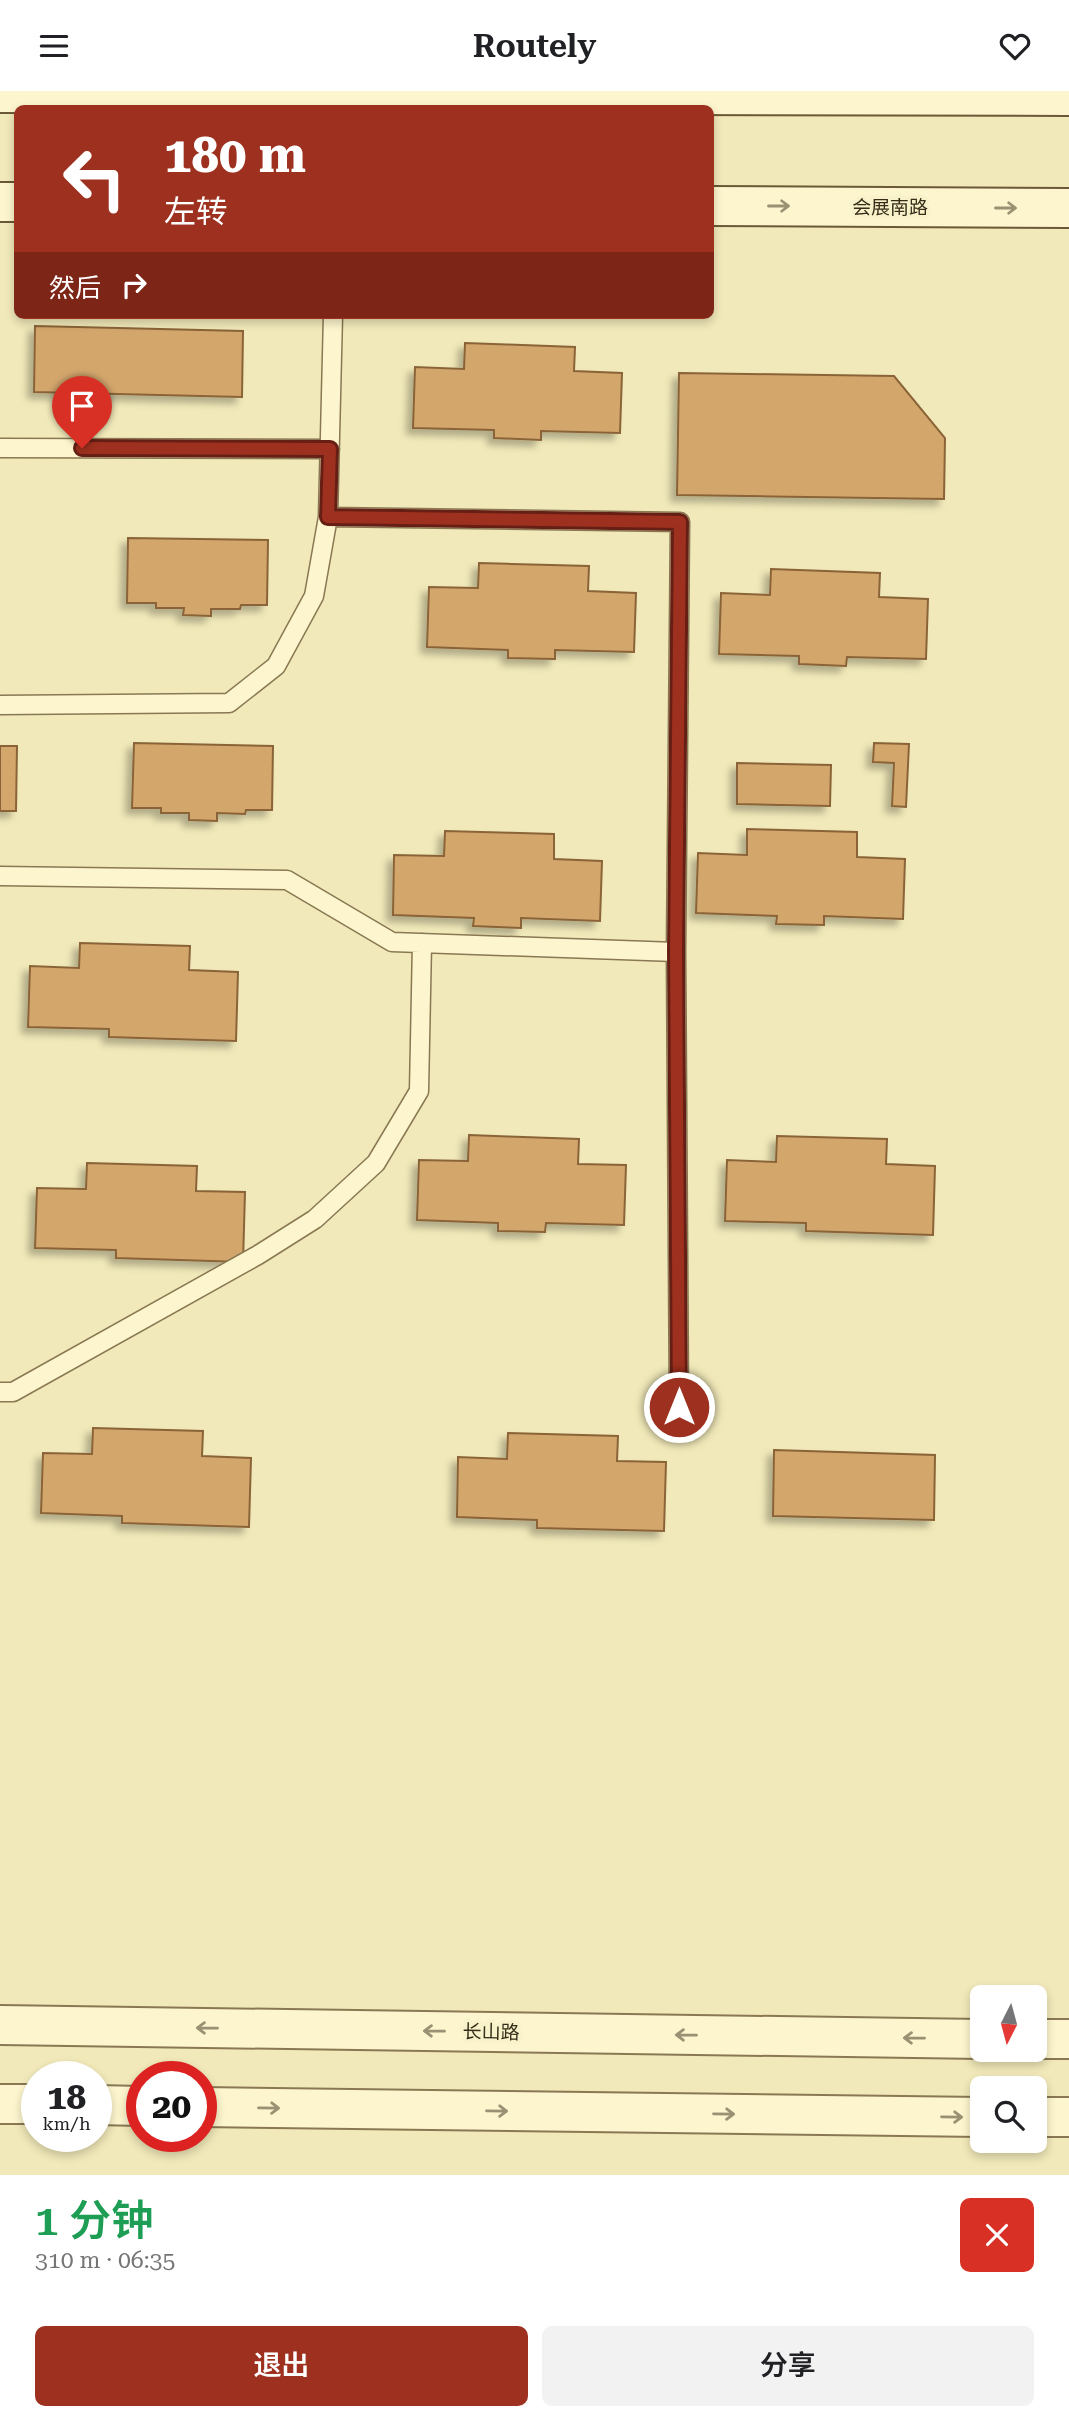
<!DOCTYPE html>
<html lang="zh">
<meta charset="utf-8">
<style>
:root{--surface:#fff;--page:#f2f2f2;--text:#202124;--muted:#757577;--accent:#9d301e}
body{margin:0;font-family:"Roboto Serif","Noto Sans SC",serif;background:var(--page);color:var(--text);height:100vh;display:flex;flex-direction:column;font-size:26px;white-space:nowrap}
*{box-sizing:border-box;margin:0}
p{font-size:23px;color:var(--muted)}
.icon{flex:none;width:38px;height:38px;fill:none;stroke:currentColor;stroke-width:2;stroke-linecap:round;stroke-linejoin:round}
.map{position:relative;height:2084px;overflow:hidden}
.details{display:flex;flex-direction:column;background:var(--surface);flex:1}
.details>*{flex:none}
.banner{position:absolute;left:14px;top:14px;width:700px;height:214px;border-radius:10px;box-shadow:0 4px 10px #0003;background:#9d301e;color:#fff;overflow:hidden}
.needle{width:46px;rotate:186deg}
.buttons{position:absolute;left:970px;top:1894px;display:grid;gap:14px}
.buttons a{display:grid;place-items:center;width:77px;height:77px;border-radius:10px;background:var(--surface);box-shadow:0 4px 10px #0003;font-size:35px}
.speed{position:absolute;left:21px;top:1970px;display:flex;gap:14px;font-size:35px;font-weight:700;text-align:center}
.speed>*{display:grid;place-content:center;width:91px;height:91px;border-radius:50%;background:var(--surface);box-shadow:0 4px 10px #0003;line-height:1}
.speed small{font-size:18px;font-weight:400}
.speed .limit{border:10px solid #d22;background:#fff;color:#111}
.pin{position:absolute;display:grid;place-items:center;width:60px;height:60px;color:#fff;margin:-72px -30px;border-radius:50% 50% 50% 0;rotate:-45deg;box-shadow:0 0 7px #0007}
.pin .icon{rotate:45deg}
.me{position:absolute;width:77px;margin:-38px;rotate:0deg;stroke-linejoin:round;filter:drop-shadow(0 0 5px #0008)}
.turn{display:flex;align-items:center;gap:24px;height:147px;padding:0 35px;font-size:32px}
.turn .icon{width:91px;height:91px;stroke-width:2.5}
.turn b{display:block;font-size:49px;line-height:60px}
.then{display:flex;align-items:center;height:66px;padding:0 35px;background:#0003;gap:14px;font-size:26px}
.round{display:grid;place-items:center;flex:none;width:74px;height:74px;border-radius:10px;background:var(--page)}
.overview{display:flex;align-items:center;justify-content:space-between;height:119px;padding:0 35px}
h1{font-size:42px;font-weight:600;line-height:52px;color:#1e9e55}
.cta{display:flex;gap:14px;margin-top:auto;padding:14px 35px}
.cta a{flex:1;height:80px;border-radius:10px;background:var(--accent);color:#fff;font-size:28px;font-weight:600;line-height:80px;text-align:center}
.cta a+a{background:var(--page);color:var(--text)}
header{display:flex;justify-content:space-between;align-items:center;height:91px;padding:0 35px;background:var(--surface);font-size:32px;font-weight:600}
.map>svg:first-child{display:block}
.building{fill:#d3a66c;stroke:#8a6437;stroke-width:2;filter:url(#shadow)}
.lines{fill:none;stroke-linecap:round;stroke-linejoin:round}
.service-casing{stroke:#897853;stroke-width:21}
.tertiary-casing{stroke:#897853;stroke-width:42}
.secondary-casing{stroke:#6a5836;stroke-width:42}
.service{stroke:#fcf5cd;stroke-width:18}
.tertiary{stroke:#fcf5cd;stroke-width:38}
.secondary{stroke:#fcf5cd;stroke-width:38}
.oneway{stroke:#9a9073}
.route-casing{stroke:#661f14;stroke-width:18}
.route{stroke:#9d301e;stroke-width:12}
.labels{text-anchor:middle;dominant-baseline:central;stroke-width:7;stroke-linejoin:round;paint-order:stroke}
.street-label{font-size:19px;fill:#372c19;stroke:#f8f2ca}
</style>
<header><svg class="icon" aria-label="menu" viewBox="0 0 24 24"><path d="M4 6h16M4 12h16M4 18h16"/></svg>Routely<svg class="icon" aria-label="heart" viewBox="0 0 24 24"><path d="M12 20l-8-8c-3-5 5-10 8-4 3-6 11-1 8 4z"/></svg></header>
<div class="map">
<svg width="1069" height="2084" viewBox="0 0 1069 2084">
<defs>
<filter id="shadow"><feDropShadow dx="-6" dy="6" stdDeviation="3.5" flood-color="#0004"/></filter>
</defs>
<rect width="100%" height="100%" fill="#f1e9b9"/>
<path class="building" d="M35,235L243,240L242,306L34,301Z
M465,252L575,256L574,280L622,282L620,342L541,340V349L494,347V339L413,337L415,276L464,278Z
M679,282L894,285L945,347L944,408L677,404Z
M128,447L268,449L267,514H241L240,518H211V525L183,524L184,517H156V512H127Z
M479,472L589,475L588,500L636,502L634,561L555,559V568L508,567V559L427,556L429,496L478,497Z
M771,478L880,482L879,506L928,508L926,568L847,566L846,575L799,573V565L719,563L721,502L770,504Z
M134,652L273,655L272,719H246L245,723L217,722V730L189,729V722H161V717H132Z
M874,652L909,653L906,716L892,715L894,672L873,671Z
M0,655H17L16,720H0Z
M737,672L831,674L830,715L737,713Z
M747,738L857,741V766L905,768L903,828L824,825V834L776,833L777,825L696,822L698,762L747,764Z
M445,740L554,743V768L602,770L600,830L521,827V837L473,835L474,827L393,824L394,764L444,765Z
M80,852L190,855L189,879L238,881L236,950L109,946V938L28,936L30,875L79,877Z
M469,1044L579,1048L578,1073L626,1074L624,1134L546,1132L545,1141L498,1140V1132L417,1129L419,1069L468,1070Z
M777,1045L887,1048L886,1073L935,1075L933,1144L806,1140V1132L725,1130L727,1069L776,1071Z
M87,1072L197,1075L196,1100L245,1101L243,1171L116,1167V1159L35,1157L37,1097L86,1098Z
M93,1337L203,1340L202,1365L251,1367L249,1436L122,1432V1425L41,1422L43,1362L92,1363Z
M508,1342L618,1345L617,1370L666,1371L664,1440L537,1437V1429L457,1426L458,1366L507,1368Z
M774,1359L935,1364L934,1429L773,1425Z"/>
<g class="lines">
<g class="service-casing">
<path id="service" d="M0,357L330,358
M0,614L229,612L276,575L314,505L328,426L333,224
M0,785L287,789L392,851L676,861L680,431L328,426
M676,861L679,1316
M0,1301H13L258,1164L315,1128L376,1072L419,1000L422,852"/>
</g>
<g class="tertiary-casing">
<path id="tertiary" d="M0,1934L982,1948
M1034,1948H1069
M0,2013H37
M96,2014L142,2015
M201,2016L982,2026
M1034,2026H1069"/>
</g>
<g class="secondary-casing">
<path id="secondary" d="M0,2L1069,5
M0,111H18
M710,115L1069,117"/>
</g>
<use href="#service" class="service"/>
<use href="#tertiary" class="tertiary"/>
<use href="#secondary" class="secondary"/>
</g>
<defs><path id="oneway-shaft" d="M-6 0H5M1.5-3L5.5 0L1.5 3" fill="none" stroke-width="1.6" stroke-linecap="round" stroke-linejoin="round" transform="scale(1.75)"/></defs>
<g class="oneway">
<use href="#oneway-shaft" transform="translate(779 115)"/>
<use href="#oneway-shaft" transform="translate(1006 117)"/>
<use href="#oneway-shaft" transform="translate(207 1937) rotate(-179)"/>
<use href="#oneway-shaft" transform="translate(434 1940) rotate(-179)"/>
<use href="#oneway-shaft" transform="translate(686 1944) rotate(-179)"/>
<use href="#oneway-shaft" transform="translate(914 1947) rotate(-179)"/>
<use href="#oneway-shaft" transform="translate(269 2017) rotate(1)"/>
<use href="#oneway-shaft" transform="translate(497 2020) rotate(1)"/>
<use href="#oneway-shaft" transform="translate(724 2023) rotate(1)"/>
<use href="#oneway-shaft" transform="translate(952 2026) rotate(1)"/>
</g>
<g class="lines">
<g class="route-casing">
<path id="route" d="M82,357L330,358L328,426L680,431L676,861L679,1316"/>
</g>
<use href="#route" class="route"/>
</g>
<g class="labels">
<g class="street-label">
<text x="890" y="116">会展南路</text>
<text transform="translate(491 1941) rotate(1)">长山路</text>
</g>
</g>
</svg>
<div class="buttons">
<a><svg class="needle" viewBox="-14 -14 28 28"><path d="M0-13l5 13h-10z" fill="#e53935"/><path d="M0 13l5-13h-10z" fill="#757577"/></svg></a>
<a><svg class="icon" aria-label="search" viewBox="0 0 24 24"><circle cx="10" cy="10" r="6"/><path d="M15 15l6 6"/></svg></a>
</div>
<div class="speed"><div>18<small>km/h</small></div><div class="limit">20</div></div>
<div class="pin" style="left:82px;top:357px;background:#d93025"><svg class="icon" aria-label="arrive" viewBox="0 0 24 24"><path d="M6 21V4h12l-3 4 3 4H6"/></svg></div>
<svg class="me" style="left:679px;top:1316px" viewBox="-20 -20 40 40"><circle r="17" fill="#9d301e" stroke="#fff" stroke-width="3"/><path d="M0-11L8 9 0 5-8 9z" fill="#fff"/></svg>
<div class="banner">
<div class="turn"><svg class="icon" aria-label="left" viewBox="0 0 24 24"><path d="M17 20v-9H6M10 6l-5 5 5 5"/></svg><div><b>180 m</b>左转</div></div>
<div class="then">然后<svg class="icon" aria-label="right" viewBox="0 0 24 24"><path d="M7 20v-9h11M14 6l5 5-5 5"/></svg></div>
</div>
</div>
<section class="details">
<div class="overview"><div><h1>1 分钟</h1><p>310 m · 06:35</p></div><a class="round" style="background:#d93025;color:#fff"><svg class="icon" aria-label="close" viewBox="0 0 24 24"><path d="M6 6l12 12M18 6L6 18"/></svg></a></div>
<div class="cta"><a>退出</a><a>分享</a></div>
</section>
